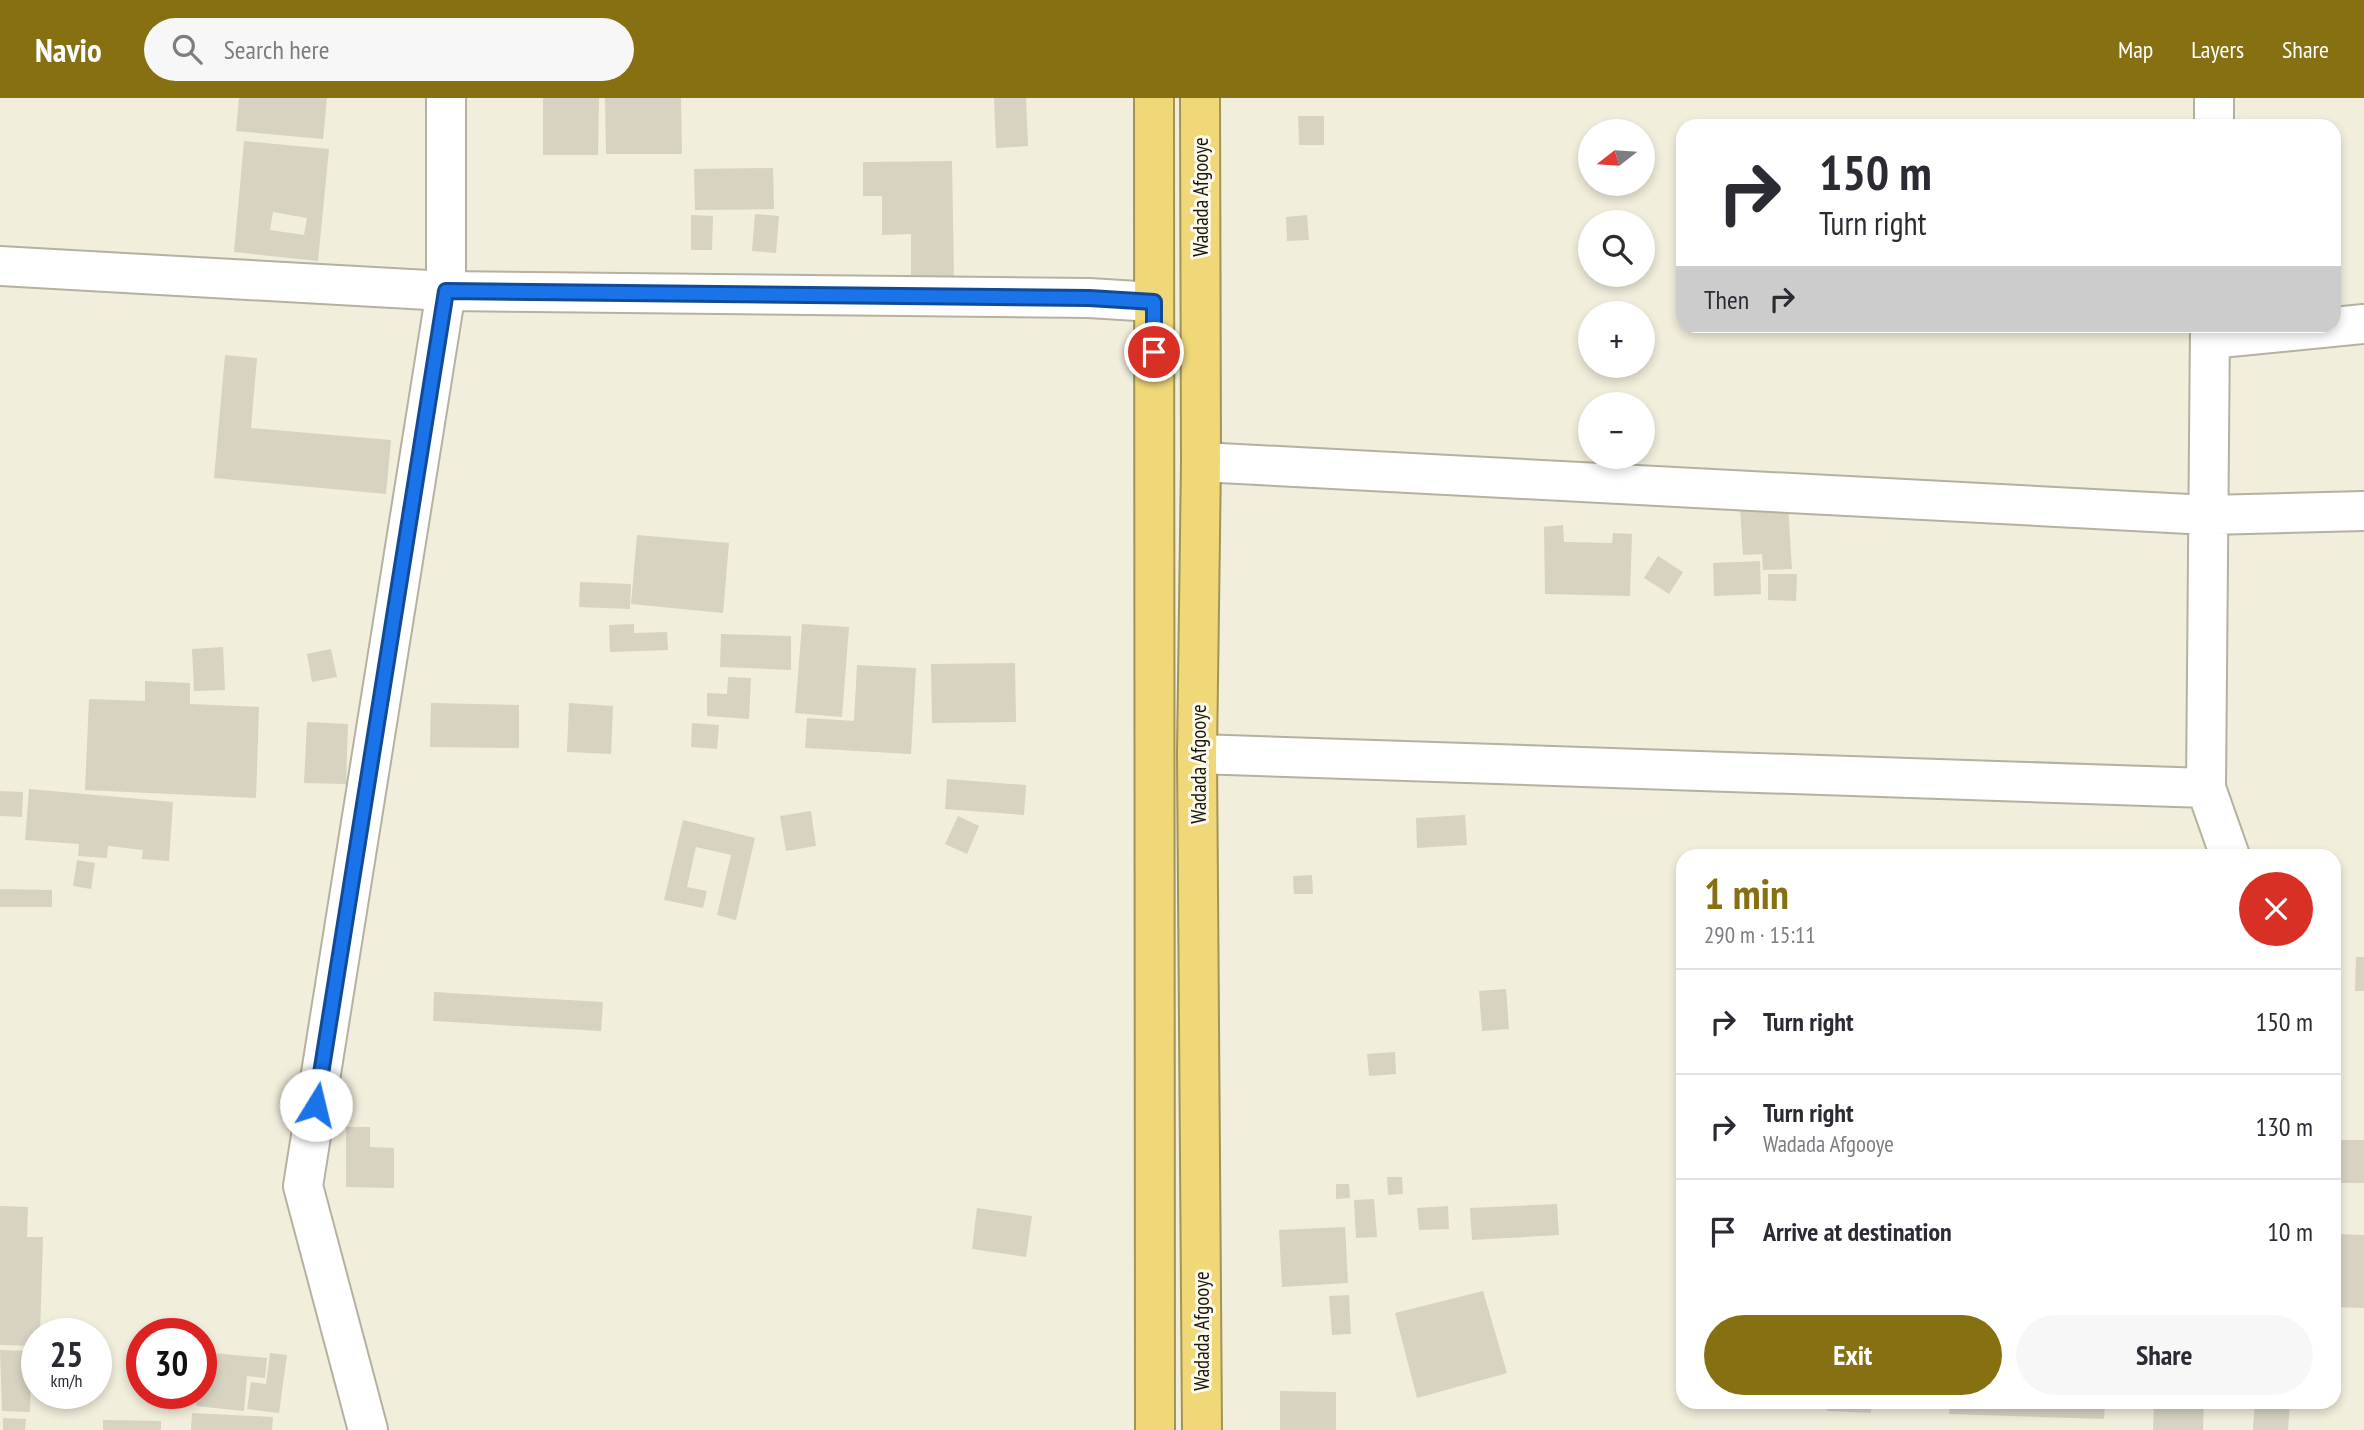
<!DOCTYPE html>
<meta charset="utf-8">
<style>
:root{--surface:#fff;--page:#f7f7f7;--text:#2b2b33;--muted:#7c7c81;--line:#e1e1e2;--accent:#867011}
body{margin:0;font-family:"PT Sans Narrow",sans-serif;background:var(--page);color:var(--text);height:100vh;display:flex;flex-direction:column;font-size:26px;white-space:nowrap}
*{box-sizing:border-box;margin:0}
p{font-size:23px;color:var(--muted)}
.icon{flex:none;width:38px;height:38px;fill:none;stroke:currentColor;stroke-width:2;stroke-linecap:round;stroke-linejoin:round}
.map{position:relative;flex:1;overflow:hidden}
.side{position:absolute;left:1676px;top:751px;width:665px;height:560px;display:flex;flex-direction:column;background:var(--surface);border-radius:21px;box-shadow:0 4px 10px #0003}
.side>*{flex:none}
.hud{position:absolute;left:1676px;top:21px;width:665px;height:214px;border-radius:21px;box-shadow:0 4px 10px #0003;background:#fff;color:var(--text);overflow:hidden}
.needle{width:46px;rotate:253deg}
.buttons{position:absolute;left:1578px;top:21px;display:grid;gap:14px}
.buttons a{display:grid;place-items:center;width:77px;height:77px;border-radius:50%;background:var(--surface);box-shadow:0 4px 10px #0003;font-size:35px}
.speed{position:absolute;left:21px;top:1220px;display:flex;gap:14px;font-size:35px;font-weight:700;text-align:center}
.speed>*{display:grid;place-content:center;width:91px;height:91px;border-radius:50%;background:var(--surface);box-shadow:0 4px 10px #0003;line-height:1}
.speed small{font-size:18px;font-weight:400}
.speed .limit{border:10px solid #d22;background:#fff;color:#111}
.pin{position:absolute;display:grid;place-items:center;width:60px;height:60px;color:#fff;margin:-30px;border:4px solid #fff;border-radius:50%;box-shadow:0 2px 7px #0007}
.me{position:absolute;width:77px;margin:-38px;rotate:9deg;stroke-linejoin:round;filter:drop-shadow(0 0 5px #0008)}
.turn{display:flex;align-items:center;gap:24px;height:147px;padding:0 28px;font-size:32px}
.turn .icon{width:91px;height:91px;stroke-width:2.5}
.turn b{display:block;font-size:49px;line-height:60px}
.then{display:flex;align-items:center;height:66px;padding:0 28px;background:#0003;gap:14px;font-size:26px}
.round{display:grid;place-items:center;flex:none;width:74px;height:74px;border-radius:37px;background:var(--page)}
.overview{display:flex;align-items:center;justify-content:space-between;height:119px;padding:0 28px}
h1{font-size:42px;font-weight:600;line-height:52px;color:var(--accent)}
.button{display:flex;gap:14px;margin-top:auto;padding:14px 28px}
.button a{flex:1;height:80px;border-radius:42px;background:var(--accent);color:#fff;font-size:28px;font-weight:600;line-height:80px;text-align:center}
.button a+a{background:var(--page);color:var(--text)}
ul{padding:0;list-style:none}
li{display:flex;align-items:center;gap:21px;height:105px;padding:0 28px;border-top:2px solid var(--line)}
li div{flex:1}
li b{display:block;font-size:26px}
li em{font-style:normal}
header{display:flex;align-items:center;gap:42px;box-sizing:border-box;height:98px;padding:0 35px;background:var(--accent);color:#fff}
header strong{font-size:33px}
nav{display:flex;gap:38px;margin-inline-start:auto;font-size:24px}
.search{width:490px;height:63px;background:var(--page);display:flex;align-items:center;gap:18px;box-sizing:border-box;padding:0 24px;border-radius:38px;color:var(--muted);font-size:26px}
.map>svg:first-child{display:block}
.building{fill:#d7d2c1;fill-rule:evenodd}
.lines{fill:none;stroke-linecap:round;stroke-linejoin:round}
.minor-casing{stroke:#b5b0a0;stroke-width:42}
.highway-casing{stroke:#a49354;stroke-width:42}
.minor{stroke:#fff;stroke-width:38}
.highway{stroke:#f0d778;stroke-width:38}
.route-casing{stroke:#114b97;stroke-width:18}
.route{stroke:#1a73e8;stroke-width:12}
.labels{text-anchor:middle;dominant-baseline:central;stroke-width:6;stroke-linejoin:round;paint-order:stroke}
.street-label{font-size:21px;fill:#181610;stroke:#fefbed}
</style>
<header>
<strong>Navio</strong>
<div class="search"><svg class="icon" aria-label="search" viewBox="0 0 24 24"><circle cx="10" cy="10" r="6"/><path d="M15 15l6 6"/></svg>Search here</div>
<nav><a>Map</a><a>Layers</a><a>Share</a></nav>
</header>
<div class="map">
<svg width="2364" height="1332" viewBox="0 0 2364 1332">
<rect width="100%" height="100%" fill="#f2eedc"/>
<path class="building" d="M239,0H327L323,41L236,33Z
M543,0H599L598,57H543Z
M605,0H681L682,56H606Z
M994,0H1026L1028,48L996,50Z
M1298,18H1324V47H1299Z
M244,43L329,51L318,163L234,154ZM273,114L307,120L304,137L270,132Z
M952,63L954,180L911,181V136L882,137V98H863V64Z
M773,70L774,111L695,112L694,71Z
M755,116L779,118L776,155L752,153Z
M691,117L713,118L712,152H691Z
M1307,117L1309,142L1287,143L1286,119Z
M225,257L257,260L251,330L391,342L386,396L214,380Z
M1788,406L1792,471L1763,472L1762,456L1743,457L1740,409Z
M1563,427L1564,444L1612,445L1613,435L1632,436L1630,498L1545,496L1544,429Z
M637,437L729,445L723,515L631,506Z
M1658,458L1683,474L1669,496L1644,480Z
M1760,463L1761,496L1714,498L1713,465Z
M1768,476H1797L1796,503L1768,502Z
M580,484L631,486L630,511L579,509Z
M634,526V535L667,534L668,552L610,554L609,527Z
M802,526L849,529L842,619L795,615Z
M721,536L791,538V572L720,569Z
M223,549L225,592L194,593L192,551Z
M331,551L337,579L312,584L307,556Z
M1015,565L1016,624L932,625L931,566Z
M857,567L916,570L911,656L805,650L807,620L854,623Z
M728,579L751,580L749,621L707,618V595L727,596Z
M145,583L190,585V606L259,609L256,700L85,692L89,601L145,603Z
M431,605L519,607V650L430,649Z
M569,605L613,608L611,656L567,654Z
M307,624L348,626L346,686L304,685Z
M692,625L719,627L717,651L691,649Z
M947,681L1026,687L1024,717L945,711Z
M29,691L173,704L169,763L142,761L143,752L108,748L107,760L78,758L79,746L25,742Z
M0,693L23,694L22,719L0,718Z
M811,713L816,748L786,753L780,718Z
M1465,717L1467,747L1417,750L1416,720Z
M958,718L979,728L967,756L945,746Z
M683,722L755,740L736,822L717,817L731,757L696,749L687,789L707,793L703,810L664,802Z
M77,762L95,765L91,791L73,788Z
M1312,777L1313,796H1294L1293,778Z
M0,791L52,792V809H0Z
M2356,859H2364V893H2355Z
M1506,891L1509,931L1482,933L1479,893Z
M434,894L603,904L601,933L433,923Z
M1395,954L1396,976L1369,978L1367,956Z
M346,1029H370V1049L394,1050V1090L346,1089Z
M2334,1042H2364V1085H2334Z
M1387,1079H1402L1403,1096L1388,1097Z
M1336,1086H1349L1350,1100L1336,1101Z
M1374,1101L1377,1139L1356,1140L1354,1102Z
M1557,1106L1559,1137L1472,1142L1470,1110Z
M0,1108L28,1109L27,1139H43L40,1236H37V1248L0,1247Z
M1448,1108L1449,1131L1419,1132L1417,1110Z
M977,1110L1032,1118L1026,1159L972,1151Z
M1345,1129L1348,1185L1282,1189L1279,1132Z
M2334,1136L2364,1137V1210L2334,1209Z
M1483,1193L1507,1275L1417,1300L1395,1215Z
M1349,1197L1351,1236L1332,1237L1329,1198Z
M0,1252L32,1253L30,1314L2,1313Z
M201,1254L267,1260L265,1280L247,1278L244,1313L196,1308L197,1295H201Z
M270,1255L287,1257L279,1315L247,1311L251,1284L266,1286Z
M1280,1293L1336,1294V1332H1280Z
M1827,1304H1872L1871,1315L1827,1313Z
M1950,1304H2105L2104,1321L1949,1316Z
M2154,1304H2204L2203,1332H2153Z
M2255,1304H2290L2288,1332H2253Z
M192,1315L273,1319L272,1332H191Z
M3,1320L26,1321L25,1332H3Z
M103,1322L161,1323V1332H103Z"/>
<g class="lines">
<g class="minor-casing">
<path id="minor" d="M2214,28V0
M0,168L446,193V0
M2210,228L2206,690L2230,758
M2210,241L2364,226
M1201,364L2208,417L2364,413
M1197,656L2206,690
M368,1332L303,1088L446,193L1089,200L1154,204"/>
</g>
<g class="highway-casing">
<path id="highway" d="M1154,0L1155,1332
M1200,0L1201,364L1197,656L1202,1332"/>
</g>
<use href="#minor" class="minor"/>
<use href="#highway" class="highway"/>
</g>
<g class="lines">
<g class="route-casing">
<path id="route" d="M316,1007L446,193L1089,200L1154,204V254"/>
</g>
<use href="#route" class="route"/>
</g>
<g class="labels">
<g class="street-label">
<text transform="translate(1200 99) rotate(-90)">Wadada Afgooye</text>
<text transform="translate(1198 666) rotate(-90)">Wadada Afgooye</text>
<text transform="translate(1201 1233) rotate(-90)">Wadada Afgooye</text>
</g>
</g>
</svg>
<div class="buttons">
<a><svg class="needle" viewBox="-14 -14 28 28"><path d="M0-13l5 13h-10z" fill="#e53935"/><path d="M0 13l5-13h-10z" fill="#7c7c81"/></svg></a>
<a><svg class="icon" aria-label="search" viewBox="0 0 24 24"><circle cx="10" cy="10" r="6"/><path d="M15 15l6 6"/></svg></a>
<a>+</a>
<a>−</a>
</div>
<div class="speed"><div>25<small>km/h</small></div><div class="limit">30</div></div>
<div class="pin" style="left:1154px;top:254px;background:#d93025"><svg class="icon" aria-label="arrive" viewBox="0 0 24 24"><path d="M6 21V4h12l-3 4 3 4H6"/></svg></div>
<svg class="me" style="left:316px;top:1007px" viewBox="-20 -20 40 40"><circle r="19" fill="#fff"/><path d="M0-13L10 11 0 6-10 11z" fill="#1a73e8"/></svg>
<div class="hud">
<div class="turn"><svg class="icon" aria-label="right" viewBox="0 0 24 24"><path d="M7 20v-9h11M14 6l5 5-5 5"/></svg><div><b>150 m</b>Turn right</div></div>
<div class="then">Then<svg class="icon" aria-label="right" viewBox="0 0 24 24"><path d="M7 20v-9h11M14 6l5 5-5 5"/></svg></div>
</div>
<section class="side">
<div class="overview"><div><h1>1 min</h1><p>290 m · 15:11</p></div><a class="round" style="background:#d93025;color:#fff"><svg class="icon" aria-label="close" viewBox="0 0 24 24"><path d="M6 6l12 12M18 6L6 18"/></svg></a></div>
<ul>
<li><svg class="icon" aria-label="right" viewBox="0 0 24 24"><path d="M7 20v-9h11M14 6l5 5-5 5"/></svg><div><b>Turn right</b></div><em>150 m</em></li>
<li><svg class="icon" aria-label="right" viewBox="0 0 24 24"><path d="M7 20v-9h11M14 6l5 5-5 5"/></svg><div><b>Turn right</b><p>Wadada Afgooye</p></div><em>130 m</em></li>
<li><svg class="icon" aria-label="arrive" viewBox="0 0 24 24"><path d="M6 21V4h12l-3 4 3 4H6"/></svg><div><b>Arrive at destination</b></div><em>10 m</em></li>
</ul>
<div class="button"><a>Exit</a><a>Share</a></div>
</section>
</div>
